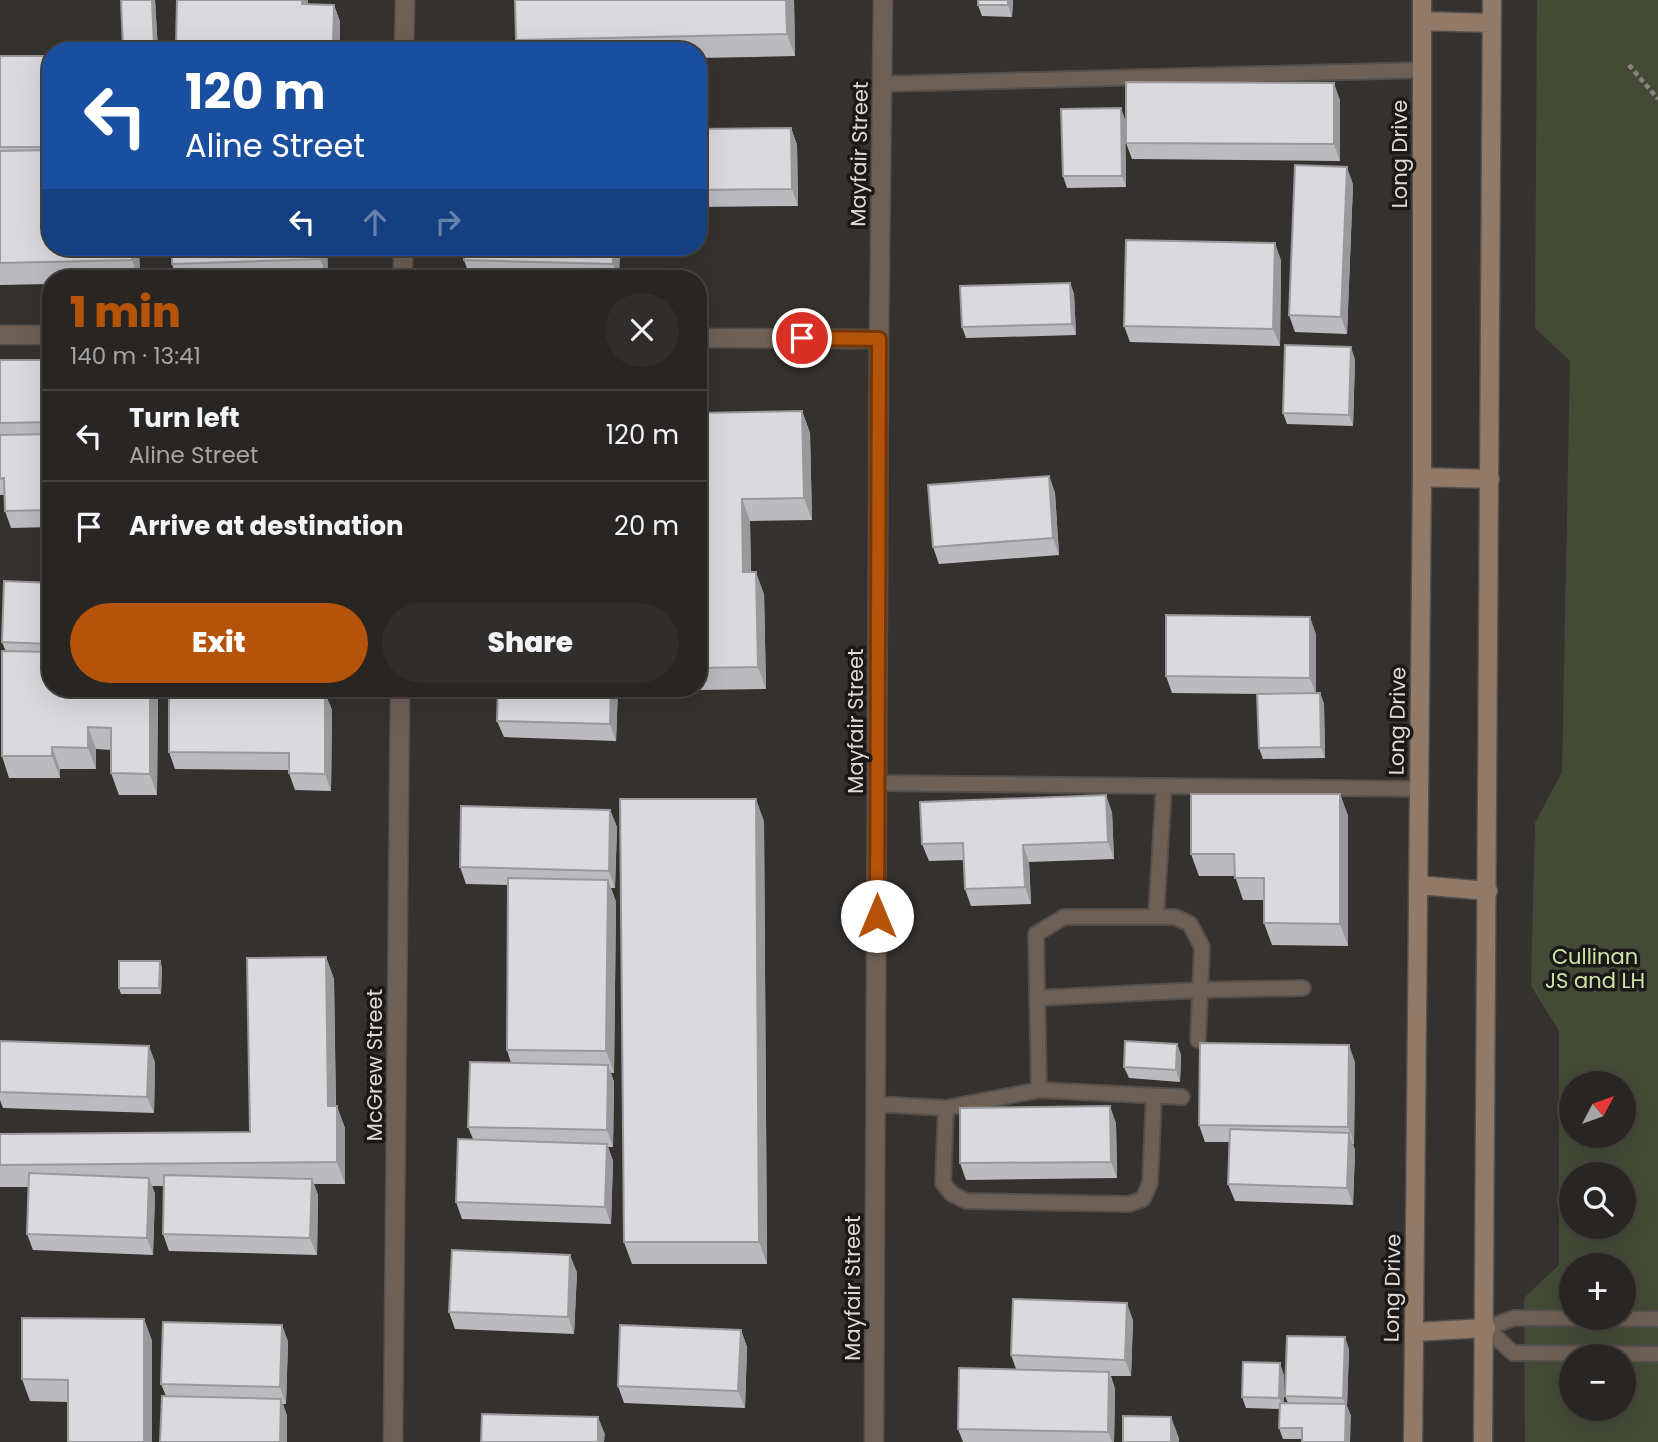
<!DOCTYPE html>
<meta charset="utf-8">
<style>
:root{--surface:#282522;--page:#302d2a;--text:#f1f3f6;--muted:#a5a5a5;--line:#444240;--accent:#b45309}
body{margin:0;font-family:Poppins,sans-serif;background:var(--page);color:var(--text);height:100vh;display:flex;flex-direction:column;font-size:26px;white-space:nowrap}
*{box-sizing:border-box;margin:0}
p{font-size:23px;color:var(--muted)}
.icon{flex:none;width:38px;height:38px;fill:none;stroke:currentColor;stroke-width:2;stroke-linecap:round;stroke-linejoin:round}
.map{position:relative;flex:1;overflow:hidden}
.sheet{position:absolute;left:42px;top:270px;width:665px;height:427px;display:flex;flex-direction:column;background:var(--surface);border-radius:28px;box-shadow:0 7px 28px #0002,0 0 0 2px var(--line)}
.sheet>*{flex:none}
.guide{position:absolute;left:42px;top:42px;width:665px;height:214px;border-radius:28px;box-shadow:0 7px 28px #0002,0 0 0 2px var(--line);background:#1a4fa0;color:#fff;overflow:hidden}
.needle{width:46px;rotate:49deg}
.buttons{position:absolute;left:1559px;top:1071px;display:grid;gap:14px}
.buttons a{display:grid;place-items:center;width:77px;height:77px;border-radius:50%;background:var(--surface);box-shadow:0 7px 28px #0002,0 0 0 2px var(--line);font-size:35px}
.pin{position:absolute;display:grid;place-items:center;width:60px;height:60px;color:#fff;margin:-30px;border:4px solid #fff;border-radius:50%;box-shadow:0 2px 7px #0007}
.me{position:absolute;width:77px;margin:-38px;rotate:0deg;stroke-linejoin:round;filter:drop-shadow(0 0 5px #0008)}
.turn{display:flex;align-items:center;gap:24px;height:147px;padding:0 28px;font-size:32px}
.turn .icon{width:91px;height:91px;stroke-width:2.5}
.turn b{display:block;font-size:49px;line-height:60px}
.lanes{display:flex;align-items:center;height:66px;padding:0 28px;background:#0003;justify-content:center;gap:35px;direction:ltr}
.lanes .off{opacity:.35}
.round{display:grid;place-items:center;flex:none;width:74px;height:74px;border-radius:37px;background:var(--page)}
.head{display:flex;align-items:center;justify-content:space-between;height:119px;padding:0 28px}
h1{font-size:42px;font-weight:800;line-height:52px;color:var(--accent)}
.action{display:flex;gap:14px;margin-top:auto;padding:14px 28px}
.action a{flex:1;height:80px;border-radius:42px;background:var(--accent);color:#fff;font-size:28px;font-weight:800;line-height:80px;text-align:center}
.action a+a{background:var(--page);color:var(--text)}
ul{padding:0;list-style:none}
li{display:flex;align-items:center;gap:21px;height:91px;padding:0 28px;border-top:2px solid var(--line)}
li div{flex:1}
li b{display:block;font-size:26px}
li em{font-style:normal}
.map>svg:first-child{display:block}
.green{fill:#434b36;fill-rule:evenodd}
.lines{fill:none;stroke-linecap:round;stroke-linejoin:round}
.service-casing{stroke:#534f4c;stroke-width:18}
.minor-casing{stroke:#534f4c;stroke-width:21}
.secondary-casing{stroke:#534f4c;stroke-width:21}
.path{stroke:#888582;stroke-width:4.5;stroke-dasharray:5 3.5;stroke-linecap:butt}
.service{stroke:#6f6055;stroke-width:14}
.minor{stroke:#6f6055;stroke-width:18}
.secondary{stroke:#917a68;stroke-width:18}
.wall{fill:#bbbbbf}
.shaded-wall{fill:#99989b}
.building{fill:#dad9de;stroke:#99989b;stroke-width:2}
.route-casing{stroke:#753606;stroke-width:18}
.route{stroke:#b45309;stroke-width:12}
.labels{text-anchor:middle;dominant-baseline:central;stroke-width:7;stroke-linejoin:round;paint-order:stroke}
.street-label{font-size:21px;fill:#dcd9d7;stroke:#1b1918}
.park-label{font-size:21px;fill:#cde5a5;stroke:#1b1918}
</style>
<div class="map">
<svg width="1658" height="1442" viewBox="0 0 1658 1442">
<rect width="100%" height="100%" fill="#35312e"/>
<path class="green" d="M1537,0H1658V1442H1525L1524,1298L1559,1265V1031L1531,986L1535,823L1562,772L1570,361L1535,328ZM1572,1083H1624V1136H1572ZM1572,1174H1624V1227H1572ZM1572,1265H1624V1318H1572ZM1572,1356H1624V1409H1572Z"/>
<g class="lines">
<g class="service-casing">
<path id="service" d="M882,84L1421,70
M877,783L1419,789
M1164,786L1156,917H1064L1036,934L1039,1090L1182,1097
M1156,917H1175L1190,924L1202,947L1198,1040
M1037,998L1200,990L1303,988
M876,1104L946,1108L1039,1090
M946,1108L943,1183L952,1194L966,1201L1129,1204L1143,1199L1150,1183L1154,1096
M1658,1319L1514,1318L1486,1328L1513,1353L1658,1354"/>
</g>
<g class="minor-casing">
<path id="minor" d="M404,51L405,0
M403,278V247
M0,335H51
M698,338L879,339
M393,1442L400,688
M874,1442L879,339L883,0"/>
</g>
<g class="secondary-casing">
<path id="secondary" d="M1422,21L1491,23
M1422,477L1490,479
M1418,885L1488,891
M1414,1332L1486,1328
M1413,1442L1422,477V0
M1483,1442L1492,0"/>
</g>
<path class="path" d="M1629,65L1658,99"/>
<use href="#service" class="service"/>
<use href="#minor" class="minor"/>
<use href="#secondary" class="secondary"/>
</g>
<path class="wall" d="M121,0H155L158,51H124Z
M177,0H308V4L334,5L340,22V51H179L176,44Z
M515,0H794L795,56L698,58V51H465L520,50L516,40Z
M978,0H1013L1012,17L982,16L978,5Z
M0,56H51V247H139L140,278H51V284L0,285Z
M1340,100V161L1132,159L1126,143Z
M1125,119L1126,187L1067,188L1063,176Z
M791,128L797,145L798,206L698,207V129Z
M1353,184L1347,334L1295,332L1289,315Z
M327,247L328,278H177L172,264Z
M464,247H620L619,278H519L470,277L464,260Z
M1281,260L1280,346L1130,342L1124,326Z
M1070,283L1074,294L1076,335L966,338L962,327Z
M1355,359L1353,426L1287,424L1283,413Z
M0,360H51V527L11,528L5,511L4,495H0Z
M802,411L810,433L812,520L750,521L751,572L764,594L766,689L633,691L632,688H698V413Z
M1049,476L1055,493L1059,555L939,564L933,547Z
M51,583V688H158L157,795H119L111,773V750L96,749V769H60V778H9L2,756L6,652L2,642Z
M1316,634V693H1320L1324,704L1325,758L1263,759L1259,748L1261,694L1172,693L1166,676Z
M618,688L616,741L504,737L497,721Z
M325,693L332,710L331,791L295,790L289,773V770L175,769L169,752Z
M1340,794L1348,816V946L1272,945L1264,923V900H1243L1235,876H1199L1191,854Z
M610,810L617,827L615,888H611L616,902L614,1073H611L614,1082L613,1147H608L613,1161L611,1224L462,1219L456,1202L473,1139L468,1127L511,1063L507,1050L508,885L466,884L460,867Z
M1112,812L1114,859L1029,862L1031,904L971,906L965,889L964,860L929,861L922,844Z
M764,821L767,1264H632L624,1242Z
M326,957L334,979L336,1106L345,1128V1184H314L318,1195L317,1255L169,1251L163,1234L164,1186H152L155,1194L153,1255L33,1250L27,1234L28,1187H0V1134L250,1132Z
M162,967L161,994H121L119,988Z
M0,1041L155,1062L154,1113L3,1108L0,1100Z
M1177,1044L1181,1055L1180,1082L1129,1078L1124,1067Z
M1355,1062L1354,1144H1353L1355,1150L1353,1205L1235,1201L1228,1184L1229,1142H1205L1199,1125Z
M1116,1123L1117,1178L966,1180L960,1163Z
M577,1272L574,1334L455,1329L449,1312Z
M144,1319L152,1341L68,1402L30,1401L22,1379Z
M1133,1320L1131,1376H1111L1115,1389L1114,1442H959H963L958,1429L1016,1369L1011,1355Z
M282,1325L288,1342L286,1404H283L287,1416L166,1396L161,1384Z
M741,1330L747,1347L745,1408L624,1403L618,1386Z
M1349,1349L1347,1406L1351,1416L1302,1439H1283L1279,1428V1409L1246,1408L1242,1397L1284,1375V1403H1288L1285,1396Z"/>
<path class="shaded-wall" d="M152,0H155L158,51H155L154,47Z
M302,0H308V21L302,4Z
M786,0H794L795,56L787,34Z
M1008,0H1013L1012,17L1008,5Z
M334,5L340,22V51H335L333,46Z
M1334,83L1340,100V161L1334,144Z
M1121,108L1125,119L1126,187L1122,176Z
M791,128L797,145L798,206L792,189Z
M1347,167L1353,184L1347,334L1341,317Z
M1275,243L1281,260L1280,346L1273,329Z
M132,247H139L140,278H138L132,260Z
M320,247H327L328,278L320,259Z
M613,247H620L619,278H618L613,264Z
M1070,283L1074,294L1076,335L1072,324Z
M1351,347L1355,359L1353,426L1349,415Z
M802,411L810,433L812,520L804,498Z
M1049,476L1055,493L1059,555L1053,538Z
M742,499L750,521L751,594L743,572Z
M756,572L764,594L766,689L758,667Z
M1310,617L1316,634V695L1310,678Z
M150,688H158L157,795L150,774Z
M611,688H618L616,741L610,724Z
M325,693L332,710L331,791L325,774Z
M1320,693L1324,704L1325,758L1321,747Z
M88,727L96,749V769L88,748Z
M52,747L60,769V778L52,756Z
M1340,794L1348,816V946L1340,924Z
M1106,795L1112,812L1114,859L1108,842Z
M756,799L764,821L767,1264L759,1242Z
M610,810L617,827L615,888L609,871Z
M1023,845L1029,862L1031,904L1025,887Z
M608,880L616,902L614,1073L606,1051Z
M326,957L334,979L336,1128L328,1106Z
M160,961L162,967L161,994L159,988Z
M1177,1044L1181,1055L1180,1082L1176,1070Z
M1349,1045L1355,1062L1354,1144L1348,1127Z
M149,1046L155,1062L154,1113L147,1097Z
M608,1065L614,1082L613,1147L607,1130Z
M337,1106L345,1128V1184L337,1162Z
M1110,1106L1116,1123L1117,1178L1111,1162Z
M1349,1133L1355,1150L1353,1205L1347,1188Z
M607,1144L613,1161L611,1224L605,1207Z
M149,1178L155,1194L153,1255L147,1238Z
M312,1179L318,1195L317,1255L310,1238Z
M570,1255L577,1272L574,1334L568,1317Z
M1127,1303L1133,1320L1131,1376L1125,1360Z
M144,1319L152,1341V1442H144Z
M282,1325L288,1342L286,1404L280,1387Z
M741,1330L747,1347L745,1408L738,1391Z
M1345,1337L1349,1349L1347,1406L1351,1416L1350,1442H1345L1346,1408L1343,1398Z
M1280,1363L1284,1375V1409L1279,1398Z
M1109,1372L1115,1389L1114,1442H1112L1108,1432Z
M281,1399L287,1416V1442H280Z
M598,1417L605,1434L604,1442H598Z
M1171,1417L1179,1438V1442H1171Z"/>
<path class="building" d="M121,0H152L154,47L123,48Z
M177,0H302V4L334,5L333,46L176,44Z
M515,0H786L787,34L516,40Z
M978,0H1008V5H978Z
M465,49L575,51H465Z
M633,49L668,51H633Z
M0,56H51V147H0Z
M1126,82L1334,83V144L1126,143Z
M1121,108L1122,176H1063L1061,109Z
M791,128L792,189L698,190V129Z
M51,150V247H132V260L0,263V151Z
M1295,165L1347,167L1341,317L1289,315Z
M1126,240L1275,243L1273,329L1124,326Z
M172,247H320V259L172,264Z
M464,247H613V264L464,260Z
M1070,283L1072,324L962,327L960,286Z
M1285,345L1351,347L1349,415L1283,413Z
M0,360H51V422L0,423Z
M802,411L804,498L742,499L743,572H756L758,667L698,668V413Z
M51,434V510L5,511L4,478L0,479V435Z
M1049,476L1053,538L933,547L928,485Z
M4,581L51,583V644L2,642Z
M1166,615L1310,617V678L1166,676Z
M2,651L51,652V688H150V774L111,773V728L88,727V748L52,747V756H2Z
M498,688H611L610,724L497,721Z
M169,692L325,693V774L289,773V753L169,752Z
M1320,693L1321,747L1259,748L1257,694Z
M1191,794H1340V924L1264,923V878H1235L1234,854H1191Z
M1106,795L1108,842L1023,845L1025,887L965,889L963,843L922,844L920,802Z
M620,799H756L759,1242H624Z
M461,806L610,810L609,871L460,867Z
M508,878L608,880L606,1051L507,1050Z
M326,957L328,1106H337V1162L0,1165V1134L250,1132L247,958Z
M119,961H160L159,988H119Z
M0,1041L149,1046L147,1097L0,1092Z
M1125,1041L1177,1044L1176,1070L1124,1067Z
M1200,1043L1349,1045L1348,1127L1199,1125Z
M470,1062L608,1065L607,1130L468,1127Z
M1110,1106L1111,1162L960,1163V1108Z
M1230,1129L1349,1133L1347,1188L1228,1184Z
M458,1139L607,1144L605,1207L456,1202Z
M29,1173L149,1178L147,1238L27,1234Z
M164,1175L312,1179L310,1238L163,1234Z
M452,1250L570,1255L568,1317L449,1312Z
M1013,1299L1127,1303L1125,1360L1011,1355Z
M22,1318L144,1319V1442H68V1380L22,1379Z
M163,1322L282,1325L280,1387L161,1384Z
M620,1325L741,1330L738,1391L618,1386Z
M1287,1336L1345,1337L1343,1398L1285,1396Z
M1243,1362L1280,1363L1279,1398L1242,1397Z
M959,1368L1109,1372L1108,1432L958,1429Z
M162,1396L281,1399L280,1442H160Z
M1280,1403L1346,1404L1345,1442H1302V1428H1279Z
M482,1414L598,1417V1442H481Z
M1123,1416L1171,1417V1442H1123Z"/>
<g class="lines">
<g class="route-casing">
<path id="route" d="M802,338L879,339L877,916"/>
</g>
<use href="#route" class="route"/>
</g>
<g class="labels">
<g class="street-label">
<text transform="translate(859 154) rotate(-89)">Mayfair Street</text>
<text transform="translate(1399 154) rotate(-90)">Long Drive</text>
<text transform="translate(855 721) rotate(-90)">Mayfair Street</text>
<text transform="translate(1397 721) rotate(-89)">Long Drive</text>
<text transform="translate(374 1065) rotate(-90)">McGrew Street</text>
<text transform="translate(852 1288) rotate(-90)">Mayfair Street</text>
<text transform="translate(1392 1288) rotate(-89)">Long Drive</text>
</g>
<g class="park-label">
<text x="1595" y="956">Cullinan<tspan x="1595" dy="24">JS and LH</tspan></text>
</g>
</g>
</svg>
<div class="buttons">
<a><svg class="needle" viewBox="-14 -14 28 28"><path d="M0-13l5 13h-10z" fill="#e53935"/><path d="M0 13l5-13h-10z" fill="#a5a5a5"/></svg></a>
<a><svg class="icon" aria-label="search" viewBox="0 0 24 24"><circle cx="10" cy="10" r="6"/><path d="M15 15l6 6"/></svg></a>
<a>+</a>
<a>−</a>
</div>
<div class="pin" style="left:802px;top:338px;background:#d93025"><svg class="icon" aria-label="arrive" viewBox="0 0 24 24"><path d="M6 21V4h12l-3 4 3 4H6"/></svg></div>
<svg class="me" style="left:877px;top:916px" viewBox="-20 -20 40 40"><circle r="19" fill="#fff"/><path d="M0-13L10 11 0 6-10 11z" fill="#b45309"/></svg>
<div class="guide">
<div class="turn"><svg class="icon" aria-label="left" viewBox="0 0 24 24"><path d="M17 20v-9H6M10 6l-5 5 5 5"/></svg><div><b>120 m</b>Aline Street</div></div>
<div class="lanes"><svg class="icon" aria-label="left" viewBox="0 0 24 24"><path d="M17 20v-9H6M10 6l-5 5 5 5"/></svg><svg class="icon off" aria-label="ahead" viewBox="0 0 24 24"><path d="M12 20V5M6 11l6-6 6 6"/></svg><svg class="icon off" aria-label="right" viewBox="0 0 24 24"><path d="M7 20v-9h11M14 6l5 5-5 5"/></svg></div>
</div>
<section class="sheet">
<div class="head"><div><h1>1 min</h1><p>140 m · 13:41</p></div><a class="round"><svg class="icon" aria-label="close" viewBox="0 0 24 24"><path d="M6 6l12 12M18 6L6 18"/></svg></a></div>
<ul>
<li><svg class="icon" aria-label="left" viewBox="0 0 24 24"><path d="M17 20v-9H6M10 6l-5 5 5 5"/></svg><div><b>Turn left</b><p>Aline Street</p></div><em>120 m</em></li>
<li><svg class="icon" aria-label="arrive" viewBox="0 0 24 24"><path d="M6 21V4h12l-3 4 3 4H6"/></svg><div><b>Arrive at destination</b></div><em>20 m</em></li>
</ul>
<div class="action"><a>Exit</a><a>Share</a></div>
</section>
</div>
